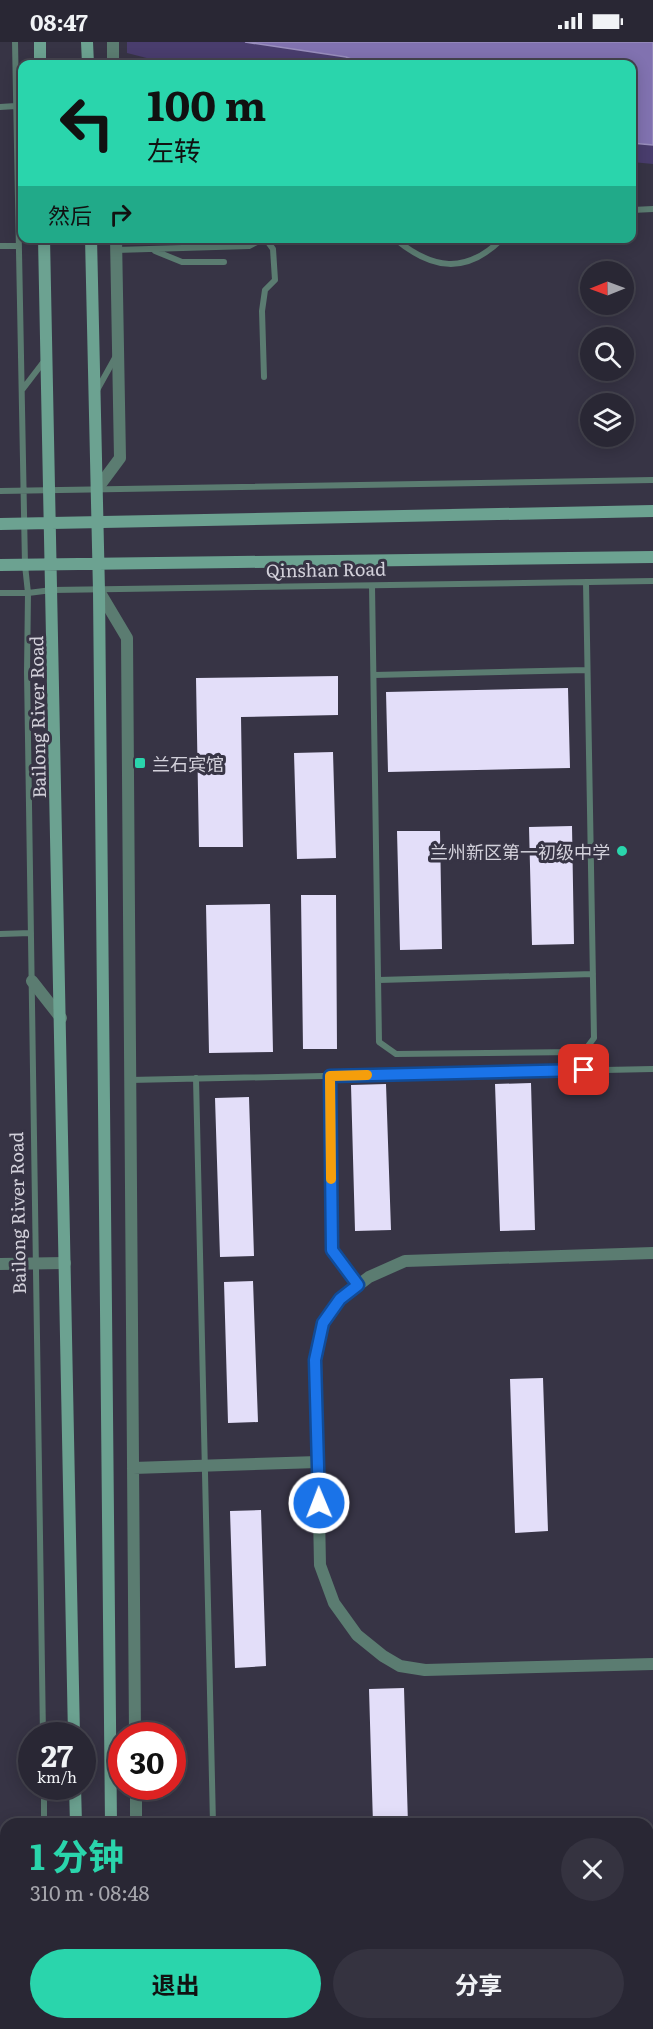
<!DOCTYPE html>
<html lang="zh">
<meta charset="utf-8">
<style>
:root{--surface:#292734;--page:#353340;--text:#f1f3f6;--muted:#a5a5ac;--line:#45444f;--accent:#2ad5ac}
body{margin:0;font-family:Literata,"Noto Sans SC",serif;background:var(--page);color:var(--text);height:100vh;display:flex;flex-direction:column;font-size:22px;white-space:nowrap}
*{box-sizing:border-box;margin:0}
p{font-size:20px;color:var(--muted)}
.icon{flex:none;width:33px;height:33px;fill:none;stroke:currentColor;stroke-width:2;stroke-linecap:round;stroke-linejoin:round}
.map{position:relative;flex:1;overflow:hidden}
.side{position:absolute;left:0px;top:1776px;width:654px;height:212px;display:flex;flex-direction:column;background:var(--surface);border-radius:18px 18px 0 0;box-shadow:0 3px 15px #0003,0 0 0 2px var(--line)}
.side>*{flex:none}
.hud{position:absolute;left:18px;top:18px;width:618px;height:183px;border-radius:12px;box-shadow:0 3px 15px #0003,0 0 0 2px var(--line);background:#2ad5ac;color:#111;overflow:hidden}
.needle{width:39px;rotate:269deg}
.tools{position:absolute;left:580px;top:219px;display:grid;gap:12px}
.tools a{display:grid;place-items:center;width:54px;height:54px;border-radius:50%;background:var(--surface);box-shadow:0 3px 15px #0003,0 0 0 2px var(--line);font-size:30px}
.speed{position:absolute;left:18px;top:1680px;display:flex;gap:12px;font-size:30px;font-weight:700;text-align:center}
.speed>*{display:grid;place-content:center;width:78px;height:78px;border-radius:50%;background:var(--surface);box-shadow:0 3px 15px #0003,0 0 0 2px var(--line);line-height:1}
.speed small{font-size:15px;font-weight:400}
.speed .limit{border:9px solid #d22;background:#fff;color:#111}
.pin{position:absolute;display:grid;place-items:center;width:51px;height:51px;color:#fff;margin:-26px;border-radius:12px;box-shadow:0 3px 9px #0006}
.me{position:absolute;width:66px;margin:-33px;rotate:359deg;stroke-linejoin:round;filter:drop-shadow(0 0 4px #0008)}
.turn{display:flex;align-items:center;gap:21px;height:126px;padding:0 30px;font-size:27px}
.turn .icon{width:78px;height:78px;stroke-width:2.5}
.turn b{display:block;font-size:42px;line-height:51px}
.then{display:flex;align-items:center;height:57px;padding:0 30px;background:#0003;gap:12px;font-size:22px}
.round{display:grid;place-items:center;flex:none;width:63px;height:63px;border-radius:32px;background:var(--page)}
.overview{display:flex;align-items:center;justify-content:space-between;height:102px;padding:0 30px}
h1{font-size:36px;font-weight:700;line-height:45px;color:var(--accent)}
.button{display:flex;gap:12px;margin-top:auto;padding:12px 30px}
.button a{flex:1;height:69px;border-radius:36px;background:var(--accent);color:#111;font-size:24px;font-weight:700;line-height:69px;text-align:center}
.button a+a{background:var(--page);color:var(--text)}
.status{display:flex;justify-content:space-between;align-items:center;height:42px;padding:0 30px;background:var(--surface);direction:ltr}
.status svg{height:16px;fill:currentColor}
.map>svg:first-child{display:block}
.green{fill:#493d6d}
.water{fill:#8172b0;stroke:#998ebd;stroke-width:1.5}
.building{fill:#e3def9}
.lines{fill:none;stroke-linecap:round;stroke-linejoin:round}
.lane{stroke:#5b7c71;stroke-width:6}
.street{stroke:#5b7c71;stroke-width:12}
.secondary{stroke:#6ca291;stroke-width:12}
.route-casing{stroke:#114b97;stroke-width:15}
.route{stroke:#1a73e8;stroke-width:10}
.slow{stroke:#f59e0b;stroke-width:10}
.poi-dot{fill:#2ad5ac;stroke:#373445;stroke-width:2}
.labels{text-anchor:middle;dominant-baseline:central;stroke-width:6;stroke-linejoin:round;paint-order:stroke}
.street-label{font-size:18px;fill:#d2d0da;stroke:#373445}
.poi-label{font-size:18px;fill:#d2d0da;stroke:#373445;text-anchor:start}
</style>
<div class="status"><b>08:47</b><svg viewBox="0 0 49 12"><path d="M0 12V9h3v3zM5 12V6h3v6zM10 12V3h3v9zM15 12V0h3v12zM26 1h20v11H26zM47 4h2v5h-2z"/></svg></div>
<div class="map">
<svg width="653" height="1987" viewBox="0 0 653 1987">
<rect width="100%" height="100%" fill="#373445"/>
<path class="green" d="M127,0H653V122L632,120V22H170L127,11Z"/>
<path class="water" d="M245,0H653V103L632,101V22H364L346,15Z"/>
<path class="building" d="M338,634V673L241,675L243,805H199L196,636Z
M568,646L570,726L388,730L386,650Z
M333,710L336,816L297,817L294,711Z
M572,784L574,902L532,903L529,785Z
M397,789H440L442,907L400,908Z
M301,853H336L337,1007H303Z
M270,862L273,1010L209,1011L206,863Z
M531,1041L535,1188L500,1189L495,1042Z
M386,1042L391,1188L355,1189L351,1043Z
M249,1055L254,1214L220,1215L215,1056Z
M253,1239L258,1380L228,1381L224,1240Z
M543,1336L548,1489L515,1491L510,1337Z
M261,1468L266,1624L235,1626L230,1469Z
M404,1646L408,1782H373L369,1647Z"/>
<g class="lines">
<path class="lane" d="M15,0L25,523L28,551L27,630L43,1694
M0,65L16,64
M632,168L653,167
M394,196C432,228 466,233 503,196
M0,204H19
M116,208L249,204L265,196
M155,209L182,220H224
M264,335L262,269L265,248L275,238L273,207L265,196
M22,348L45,318
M96,350L116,314
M0,449L653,438
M372,544L379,1000L396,1012L578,1010L588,1004L594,996L586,540
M0,551H28L52,548L653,539
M374,633L587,628
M0,892L31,891
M379,938L593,932
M330,1034L332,1208L358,1243
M196,1036L213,1782
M130,1038L653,1027
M44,1744V1782
M648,1847H653
M648,1914L653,1913
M47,1982V1987"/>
<path class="street" d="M113,0V22
M97,447L120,416L116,196
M99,549L127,596L135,1694
M32,939L61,976
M653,1211L405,1219L369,1235L340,1257L323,1281L316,1318L320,1523L334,1561L357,1593L383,1614L400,1624L425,1628L653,1622
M0,1222L65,1221
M133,1426L318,1420
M136,1744V1782
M0,1868H6
M0,1936H6
M138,1982V1987"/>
<path class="secondary" d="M40,0V22
M87,0L88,22
M44,196L74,1694
M91,196L99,549L111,1782
M0,482L653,469
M0,523L653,515
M75,1744L76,1782
M648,1882H653
M0,1894H6
M79,1982L80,1987
M114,1982V1987"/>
</g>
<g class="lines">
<g class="route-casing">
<path id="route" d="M319,1461L315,1318L323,1281L340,1257L358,1243L332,1208L330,1034L584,1028"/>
</g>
<use href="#route" class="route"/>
<path class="slow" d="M331,1137L330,1034L367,1033"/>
</g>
<g class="poi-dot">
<rect x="134" y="715" width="12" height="12" rx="3"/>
<circle cx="622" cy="809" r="6"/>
</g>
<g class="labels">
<g class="street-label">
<text transform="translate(326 527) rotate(-1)">Qinshan Road</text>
<text transform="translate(37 675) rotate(-91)">Bailong River Road</text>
<text transform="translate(17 1171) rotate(-91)">Bailong River Road</text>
</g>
<g class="poi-label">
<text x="152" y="721">兰石宾馆</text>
<text x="610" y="809" text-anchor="end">兰州新区第一初级中学</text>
</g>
</g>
</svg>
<div class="tools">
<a><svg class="needle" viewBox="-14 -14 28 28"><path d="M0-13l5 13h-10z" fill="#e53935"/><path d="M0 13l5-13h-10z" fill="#a5a5ac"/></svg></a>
<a><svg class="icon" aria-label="search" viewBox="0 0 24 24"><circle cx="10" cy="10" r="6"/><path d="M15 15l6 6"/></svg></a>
<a><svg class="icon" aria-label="layers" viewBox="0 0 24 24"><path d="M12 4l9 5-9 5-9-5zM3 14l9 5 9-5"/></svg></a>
</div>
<div class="speed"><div>27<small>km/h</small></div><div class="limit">30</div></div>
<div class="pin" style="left:584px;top:1028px;background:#d93025"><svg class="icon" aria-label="arrive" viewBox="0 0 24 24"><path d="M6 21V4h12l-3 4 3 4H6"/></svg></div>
<svg class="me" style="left:319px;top:1461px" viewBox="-20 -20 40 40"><circle r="17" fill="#1a73e8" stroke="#fff" stroke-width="3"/><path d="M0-11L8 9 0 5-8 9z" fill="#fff"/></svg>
<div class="hud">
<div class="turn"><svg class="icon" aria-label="left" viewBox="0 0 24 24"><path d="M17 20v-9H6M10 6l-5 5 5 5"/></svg><div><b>100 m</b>左转</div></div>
<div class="then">然后<svg class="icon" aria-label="right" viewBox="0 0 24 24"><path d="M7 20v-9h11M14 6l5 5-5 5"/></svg></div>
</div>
<section class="side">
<div class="overview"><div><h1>1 分钟</h1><p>310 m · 08:48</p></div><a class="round"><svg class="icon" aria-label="close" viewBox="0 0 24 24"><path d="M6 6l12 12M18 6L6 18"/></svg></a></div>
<div class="button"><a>退出</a><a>分享</a></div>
</section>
</div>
